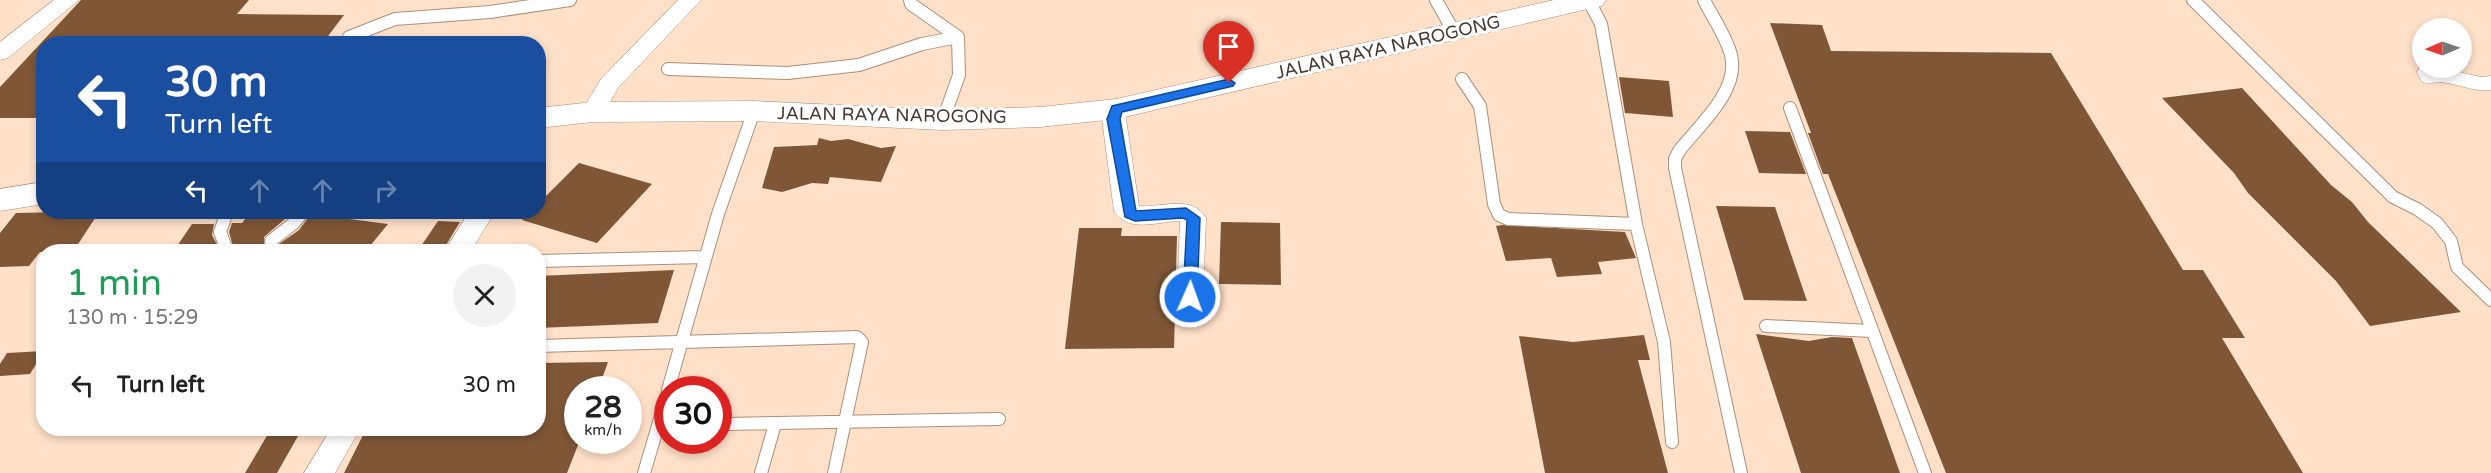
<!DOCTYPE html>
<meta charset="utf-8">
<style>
:root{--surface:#fff;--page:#f2f2f2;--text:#222;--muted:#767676}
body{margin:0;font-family:"Varela Round",sans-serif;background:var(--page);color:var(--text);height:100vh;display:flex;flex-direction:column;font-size:22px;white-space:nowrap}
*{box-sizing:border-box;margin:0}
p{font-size:20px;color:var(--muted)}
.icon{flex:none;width:33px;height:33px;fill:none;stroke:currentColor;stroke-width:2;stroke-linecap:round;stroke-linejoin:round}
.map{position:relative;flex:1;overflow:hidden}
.panel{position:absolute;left:36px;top:244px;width:510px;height:192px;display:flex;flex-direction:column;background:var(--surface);border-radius:24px;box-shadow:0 3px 9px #0003}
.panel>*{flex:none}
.banner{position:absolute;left:36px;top:36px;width:510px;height:183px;border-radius:24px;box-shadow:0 3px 9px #0003;background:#1a4fa0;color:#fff;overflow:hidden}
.needle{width:39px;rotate:268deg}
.controls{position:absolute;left:2412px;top:18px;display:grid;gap:12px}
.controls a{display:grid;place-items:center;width:60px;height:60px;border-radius:50%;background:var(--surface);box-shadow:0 3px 9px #0003;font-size:30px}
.speed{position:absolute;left:564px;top:376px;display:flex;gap:12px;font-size:30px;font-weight:700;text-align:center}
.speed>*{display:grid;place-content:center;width:78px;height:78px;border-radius:50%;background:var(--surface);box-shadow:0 3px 9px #0003;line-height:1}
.speed small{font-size:15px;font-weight:400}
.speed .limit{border:9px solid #d22;background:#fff;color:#111}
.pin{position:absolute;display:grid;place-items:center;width:51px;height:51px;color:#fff;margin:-62px -26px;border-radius:50% 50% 50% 0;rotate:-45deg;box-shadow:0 0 6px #0007}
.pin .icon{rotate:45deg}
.me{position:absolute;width:66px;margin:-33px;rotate:2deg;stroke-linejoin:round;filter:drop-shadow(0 0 4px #0008)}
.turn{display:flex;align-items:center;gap:21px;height:126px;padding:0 30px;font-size:27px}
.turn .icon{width:78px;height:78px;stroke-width:2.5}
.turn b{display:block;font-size:42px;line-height:51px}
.lanes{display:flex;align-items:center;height:57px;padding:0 30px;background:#0003;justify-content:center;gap:30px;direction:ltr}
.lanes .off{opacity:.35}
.round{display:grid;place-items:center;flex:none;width:63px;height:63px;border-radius:32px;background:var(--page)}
.head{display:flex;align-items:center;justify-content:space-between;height:102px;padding:0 30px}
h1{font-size:36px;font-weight:600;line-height:45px;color:#1e9e55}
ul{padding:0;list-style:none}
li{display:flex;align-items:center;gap:18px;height:78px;padding:0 30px}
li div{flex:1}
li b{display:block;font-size:22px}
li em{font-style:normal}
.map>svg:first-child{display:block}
.building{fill:#7f5737}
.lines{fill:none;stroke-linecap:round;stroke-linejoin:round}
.service-casing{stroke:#ac8f7a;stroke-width:14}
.minor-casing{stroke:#ac8f7a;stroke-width:1}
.primary-casing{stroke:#ac8f7a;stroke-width:1}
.service{stroke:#fff;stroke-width:12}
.minor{fill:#fff;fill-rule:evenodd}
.primary{fill:#fff;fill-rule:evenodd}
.route{fill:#1a73e8;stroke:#114b97;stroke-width:1.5}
.labels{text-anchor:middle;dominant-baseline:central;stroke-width:6;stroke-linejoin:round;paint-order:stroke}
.street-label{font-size:18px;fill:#44382f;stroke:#fff}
</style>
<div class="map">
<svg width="2491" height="473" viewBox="0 0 2491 473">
<rect width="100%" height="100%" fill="#ffe0c9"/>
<path class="building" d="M81,0H249L237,14L344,15L322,44H44V118H0V87Z
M1770,23L1822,25L1831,51L2051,53L2183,270H2203L2245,338H2222L2303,473H1946L1828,174H1823L1808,133H1811Z
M1619,77L1669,81L1673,117L1625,113Z
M2242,88L2331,185L2352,202L2368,222L2461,312L2370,326L2336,281L2248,193L2234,173L2162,98Z
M1745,131L1790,132L1806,174L1759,173Z
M819,138L831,141L848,139L881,148L896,146L881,182L830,177L828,184L812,183L782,192L762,188L774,147L817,145Z
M579,163L652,184L597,243L522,220L531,212H538V204Z
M1716,206L1775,207L1807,301L1744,300Z
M61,212H99L73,252H40L29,266L0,267V233L16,213Z
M251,212L292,213L264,237V246L272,249L299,230L311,214L388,224L365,252H229L233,246L229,232L232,223H242Z
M438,221L460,222L442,252H417Z
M1221,222L1280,223L1281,285L1219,284Z
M192,224H214L212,235L221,252H173Z
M1502,225L1625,232L1636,258L1598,262L1602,274L1557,277L1551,258L1506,261L1496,226Z
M1079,228H1122L1121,236H1177L1174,348L1065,349Z
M674,270L658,323L538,328V276Z
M1756,334L1809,341L1832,337L1852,338L1900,473H1801Z
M1644,335L1650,360H1638L1668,473H1545L1519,336L1573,342Z
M44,351L30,374L0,376V364L7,353Z
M608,362L598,390H578V445L567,473H344L366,429H538V363Z
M271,429H302L277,473H245Z"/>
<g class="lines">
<g class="service-casing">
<path id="service" d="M910,0L911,4L958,37L959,75L943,120
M1436,0L1454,32
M1704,0C1713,18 1726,36 1731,55C1740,91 1699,125 1679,151L1675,159V168L1741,473
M2193,0L2393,197L2417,209L2437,223L2451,241L2457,267L2491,300
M1589,1L1601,24L1636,224L1664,342L1672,442
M349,37L395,19L490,12L570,0
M668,69L788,73L859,65L922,44L958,37
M1462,79L1480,106L1494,204L1499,215L1508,219L1636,224
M1790,108L1925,473
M271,241L294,223L303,212
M225,245L220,232L227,212
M538,261L705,257
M1766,326L1872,331
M538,346L857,337L862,342L834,473
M668,390L718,214L754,111
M726,424L999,419
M644,473L668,392
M761,473L775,424"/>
</g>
<g class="minor-casing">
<path id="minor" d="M54,0H79L8,58L0,60V42Z
M678,0H701L618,88L601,118L593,120L585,118L581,112L601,79Z
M2420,67L2441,68L2481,77L2491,76V90C2474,92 2458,84 2441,82C2435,82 2429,84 2422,82L2417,72Z
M1116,101L1124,104L1128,109L1126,119L1139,206C1161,208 1192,194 1206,218L1203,297L1199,304L1190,307L1181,304L1177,297L1180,221C1159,221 1128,234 1114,211L1102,119L1108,104Z
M469,212H495L470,252H444Z
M331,429H360L335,473H304Z"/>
</g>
<g class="primary-casing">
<path id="primary" d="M1554,0H1606L1602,6L1592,8L1116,119L1040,127L943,130L754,121L593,122L538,128V108L593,102L754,101L943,110L1040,107L1116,99Z
M44,182V204L0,211V189Z"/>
</g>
<use href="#service" class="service"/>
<use href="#minor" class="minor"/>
<use href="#primary" class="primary"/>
</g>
<path class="route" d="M1229,79L1235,83L1233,86L1122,112L1120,119L1136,211L1186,208L1200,218L1197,297L1190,302L1183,297L1187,220L1183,218L1135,221L1125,217L1107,119L1112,106Z"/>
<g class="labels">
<g class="street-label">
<text transform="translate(1388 47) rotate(-13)">JALAN RAYA NAROGONG</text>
<text transform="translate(892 115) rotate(1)">JALAN RAYA NAROGONG</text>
</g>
</g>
</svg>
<div class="controls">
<a><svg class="needle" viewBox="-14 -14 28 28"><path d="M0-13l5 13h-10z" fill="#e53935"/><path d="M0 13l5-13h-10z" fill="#767676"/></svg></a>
</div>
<div class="speed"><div>28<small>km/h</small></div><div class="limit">30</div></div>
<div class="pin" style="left:1229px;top:83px;background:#d93025"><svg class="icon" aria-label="arrive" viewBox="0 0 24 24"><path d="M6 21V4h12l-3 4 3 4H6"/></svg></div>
<svg class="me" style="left:1190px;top:297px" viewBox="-20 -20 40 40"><circle r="17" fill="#1a73e8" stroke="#fff" stroke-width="3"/><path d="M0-11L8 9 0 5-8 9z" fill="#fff"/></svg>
<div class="banner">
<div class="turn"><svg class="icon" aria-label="left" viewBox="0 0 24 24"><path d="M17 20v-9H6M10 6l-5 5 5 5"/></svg><div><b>30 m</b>Turn left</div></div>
<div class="lanes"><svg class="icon" aria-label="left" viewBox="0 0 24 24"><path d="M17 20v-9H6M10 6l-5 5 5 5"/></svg><svg class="icon off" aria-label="ahead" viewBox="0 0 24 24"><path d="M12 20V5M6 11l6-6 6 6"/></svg><svg class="icon off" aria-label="ahead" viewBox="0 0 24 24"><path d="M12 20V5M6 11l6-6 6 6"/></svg><svg class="icon off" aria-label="right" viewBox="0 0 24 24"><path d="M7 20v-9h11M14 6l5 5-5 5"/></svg></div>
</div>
<section class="panel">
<div class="head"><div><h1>1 min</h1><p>130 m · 15:29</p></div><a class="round"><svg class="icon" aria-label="close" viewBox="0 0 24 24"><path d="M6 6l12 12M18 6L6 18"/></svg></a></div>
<ul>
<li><svg class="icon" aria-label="left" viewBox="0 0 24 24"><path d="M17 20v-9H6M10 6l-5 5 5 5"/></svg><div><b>Turn left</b></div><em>30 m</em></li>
</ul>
</section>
</div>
